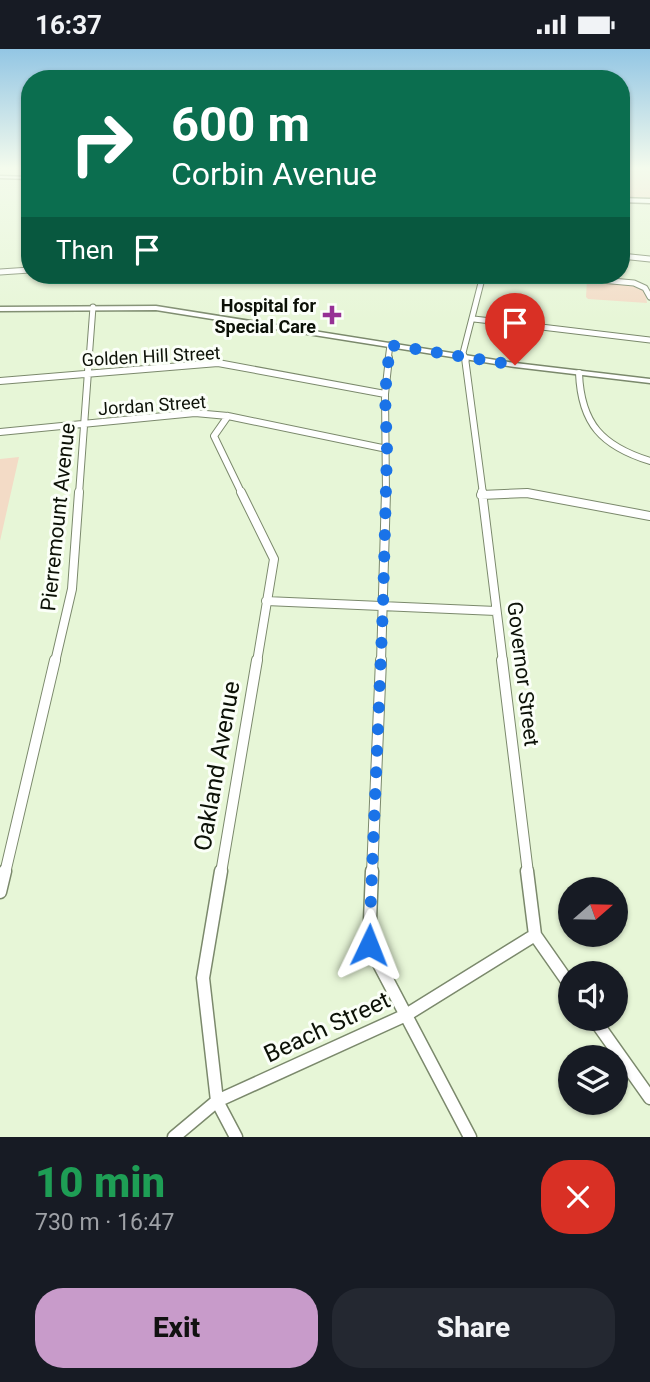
<!DOCTYPE html>
<meta charset="utf-8">
<style>
:root{--surface:#171b24;--page:#242831;--text:#f1f3f6;--muted:#9ea1a6;--accent:#c89bca}
body{margin:0;font-family:Roboto,sans-serif;background:var(--page);color:var(--text);height:100vh;display:flex;flex-direction:column;font-size:26px;white-space:nowrap}
*{box-sizing:border-box;margin:0}
p{font-size:23px;color:var(--muted)}
.icon{flex:none;width:38px;height:38px;fill:none;stroke:currentColor;stroke-width:2;stroke-linecap:round;stroke-linejoin:round}
.map{position:relative;height:1088px;overflow:hidden}
.details{display:flex;flex-direction:column;background:var(--surface);flex:1}
.details>*{flex:none}
.banner{position:absolute;left:21px;top:21px;width:609px;height:214px;border-radius:28px;box-shadow:0 2px 5px #0004;background:#0b6e4f;color:#fff;overflow:hidden}
.needle{width:46px;rotate:70deg}
.buttons{position:absolute;left:558px;top:828px;display:grid;gap:14px}
.buttons a{display:grid;place-items:center;width:70px;height:70px;border-radius:50%;background:var(--surface);box-shadow:0 2px 5px #0004;font-size:35px}
.pin{position:absolute;display:grid;place-items:center;width:60px;height:60px;color:#fff;margin:-72px -30px;border-radius:50% 50% 50% 0;rotate:-45deg;box-shadow:0 0 7px #0007}
.pin .icon{rotate:45deg}
.me{position:absolute;width:77px;margin:-38px;rotate:2deg;stroke-linejoin:round;filter:drop-shadow(0 0 5px #0008)}
.turn{display:flex;align-items:center;gap:24px;height:147px;padding:0 35px;font-size:32px}
.turn .icon{width:91px;height:91px;stroke-width:2.5}
.turn b{display:block;font-size:49px;line-height:60px}
.then{display:flex;align-items:center;height:66px;padding:0 35px;background:#0003;gap:14px;font-size:26px}
.round{display:grid;place-items:center;flex:none;width:74px;height:74px;border-radius:28px;background:var(--page)}
.summary{display:flex;align-items:center;justify-content:space-between;height:119px;padding:0 35px}
h1{font-size:42px;font-weight:800;line-height:52px;color:#1e9e55}
.primary-button{display:flex;gap:14px;margin-top:auto;padding:14px 35px}
.primary-button a{flex:1;height:80px;border-radius:28px;background:var(--accent);color:#111;font-size:28px;font-weight:800;line-height:80px;text-align:center}
.primary-button a+a{background:var(--page);color:var(--text)}
.status{display:flex;justify-content:space-between;align-items:center;height:49px;padding:0 35px;background:var(--surface);direction:ltr}
.status svg{height:19px;fill:currentColor}
.map>svg:first-child{display:block}
.green{fill:#f3dbc6}
.lines{fill:none;stroke-linecap:round;stroke-linejoin:round}
.minor-far4-casing{stroke:#7b896c;stroke-width:7}
.minor-far3-casing{stroke:#7b896c;stroke-width:8}
.minor-far2-casing{stroke:#7b896c;stroke-width:10}
.minor-far1-casing{stroke:#7b896c;stroke-width:12}
.minor-casing{stroke:#7b896c;stroke-width:15}
.secondary-casing{stroke:#7b896c;stroke-width:3}
.minor-far4{stroke:#fff;stroke-width:5}
.minor-far3{stroke:#fff;stroke-width:6}
.minor-far2{stroke:#fff;stroke-width:8}
.minor-far1{stroke:#fff;stroke-width:10}
.minor{stroke:#fff;stroke-width:12}
.secondary{fill:#fff;fill-rule:evenodd}
.route{stroke:#1a73e8;stroke-width:12;stroke-dasharray:0 21.6}
.poi-dot{fill:#963095;stroke:#fbfff8;stroke-width:2.5}
.labels{text-anchor:middle;dominant-baseline:central;stroke-width:6;stroke-linejoin:round;paint-order:stroke}
.far-poi-label{font-size:18px;font-weight:bold;fill:#0c1107;stroke:#fbfff8;text-anchor:end}
.far-street-label{font-size:18px;fill:#0c1107;stroke:#fbfff8}
.street-label{font-size:21px;fill:#0c1107;stroke:#fbfff8}
.near-street-label{font-size:24px;fill:#0c1107;stroke:#fbfff8}
</style>
<div class="status"><b>16:37</b><svg viewBox="0 0 49 12"><path d="M0 12V9h3v3zM5 12V6h3v6zM10 12V3h3v9zM15 12V0h3v12zM26 1h20v11H26zM47 4h2v5h-2z"/></svg></div>
<div class="map">
<svg width="650" height="1088" viewBox="0 0 650 1088">
<rect width="100%" height="100%" fill="#e7f6d7"/>
<path class="green" d="M621,119H650V149L621,148Z
M587,231L629,234L645,241L647,254L588,250L586,248Z
M19,408L0,492V410Z"/>
<g class="lines">
<g class="minor-far4-casing">
<path id="minor-far4" d="M621,207L650,210
M0,223L30,221
M545,226L634,234L645,239L650,248
M474,270L650,291
M89,311L93,258
M388,311L390,296
M466,311L463,304L483,226"/>
</g>
<g class="minor-far3-casing">
<path id="minor-far3" d="M465,309L483,445
M579,324C581,375 602,397 650,412
M0,332L218,314L385,345
M228,367L214,387L242,445
M0,383L195,364L228,367L387,400
M79,445L89,309
M386,445L385,345L389,309
M504,445H532"/>
</g>
<g class="minor-far2-casing">
<path id="minor-far2" d="M241,443L274,510L257,613
M482,443L503,613
M481,446L527,444L650,467
M266,552L496,562
M55,613L72,540L79,443
M381,613L386,443"/>
</g>
<g class="minor-far1-casing">
<path id="minor-far1" d="M502,611L528,824
M5,824L55,611
M221,824L257,611
M372,824L381,611"/>
</g>
<g class="minor-casing">
<path id="minor" d="M221,822L203,929L217,1052L236,1088
M372,822L369,896L470,1088
M527,822L535,886L570,936
M0,843L5,822
M594,970L650,1049
M174,1088L217,1052L406,966L535,886"/>
</g>
<g class="secondary-casing">
<path id="secondary" d="M0,127L30,128V130L0,129Z
M621,149L650,150V154L621,153Z
M156,257L515,314L650,330V334L515,318L156,261L0,262V258Z"/>
</g>
<use href="#minor-far4" class="minor-far4"/>
<use href="#minor-far3" class="minor-far3"/>
<use href="#minor-far2" class="minor-far2"/>
<use href="#minor-far1" class="minor-far1"/>
<use href="#minor" class="minor"/>
<use href="#secondary" class="secondary"/>
</g>
<linearGradient id="sky" x2="0" y2="1"><stop stop-color="#93c6e4"/><stop offset="0.44" stop-color="#f4fbed"/><stop offset="1" stop-color="#f4fbed" stop-opacity="0"/></linearGradient>
<rect width="650" height="271" fill="url(#sky)"/>
<g class="lines">
<path class="route" d="M369,896L383,557L387,400L385,345L390,296L515,316"/>
</g>
<path class="poi-dot" d="M328.5 255.5h7v7h7v7h-7v7h-7v-7h-7v-7h7z"/>
<g class="labels">
<g class="far-poi-label">
<text x="316" y="256">Hospital for<tspan x="316" dy="21">Special Care</tspan></text>
</g>
<g class="far-street-label">
<text transform="translate(151 307) rotate(-3)">Golden Hill Street</text>
<text transform="translate(152 356) rotate(-4)">Jordan Street</text>
</g>
<g class="street-label">
<text transform="translate(58 468) rotate(-84)">Pierremount Avenue</text>
<text transform="translate(523 625) rotate(83)">Governor Street</text>
</g>
<g class="near-street-label">
<text transform="translate(217 717) rotate(-80)">Oakland Avenue</text>
<text transform="translate(327 978) rotate(-25)">Beach Street</text>
</g>
</g>
</svg>
<div class="buttons">
<a><svg class="needle" viewBox="-14 -14 28 28"><path d="M0-13l5 13h-10z" fill="#e53935"/><path d="M0 13l5-13h-10z" fill="#9ea1a6"/></svg></a>
<a><svg class="icon" aria-label="sound" viewBox="0 0 24 24"><path d="M4 9h4l5-4v14l-5-4H4zM17 9q2 3 0 6"/></svg></a>
<a><svg class="icon" aria-label="layers" viewBox="0 0 24 24"><path d="M12 4l9 5-9 5-9-5zM3 14l9 5 9-5"/></svg></a>
</div>
<div class="pin" style="left:515px;top:316px;background:#d93025"><svg class="icon" aria-label="arrive" viewBox="0 0 24 24"><path d="M6 21V4h12l-3 4 3 4H6"/></svg></div>
<svg class="me" style="left:369px;top:896px" viewBox="-20 -20 40 40"><path d="M0-17L14 15 0 8-14 15z" fill="#1a73e8" stroke="#fff" stroke-width="4"/></svg>
<div class="banner">
<div class="turn"><svg class="icon" aria-label="right" viewBox="0 0 24 24"><path d="M7 20v-9h11M14 6l5 5-5 5"/></svg><div><b>600 m</b>Corbin Avenue</div></div>
<div class="then">Then<svg class="icon" aria-label="arrive" viewBox="0 0 24 24"><path d="M6 21V4h12l-3 4 3 4H6"/></svg></div>
</div>
</div>
<section class="details">
<div class="summary"><div><h1>10 min</h1><p>730 m · 16:47</p></div><a class="round" style="background:#d93025;color:#fff"><svg class="icon" aria-label="close" viewBox="0 0 24 24"><path d="M6 6l12 12M18 6L6 18"/></svg></a></div>
<div class="primary-button"><a>Exit</a><a>Share</a></div>
</section>
